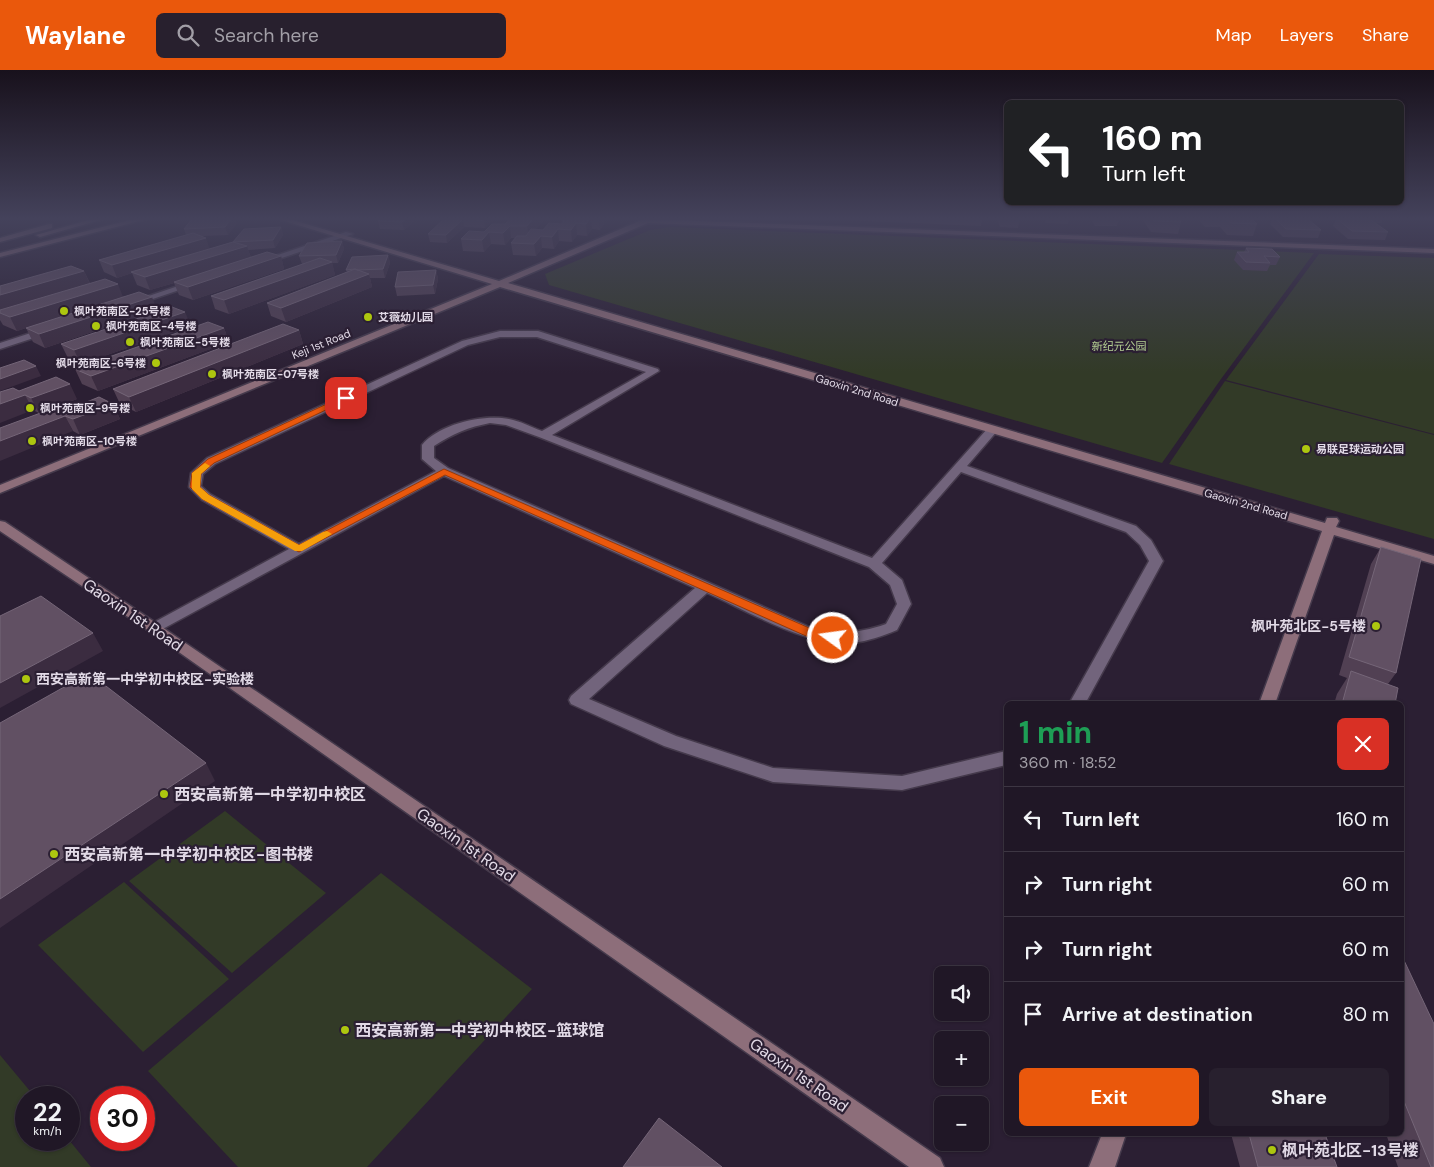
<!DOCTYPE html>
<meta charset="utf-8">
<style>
:root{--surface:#201726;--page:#28202e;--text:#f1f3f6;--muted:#a29fa7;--line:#3d3643;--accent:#ea580c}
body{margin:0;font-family:"DM Sans","Noto Sans SC",sans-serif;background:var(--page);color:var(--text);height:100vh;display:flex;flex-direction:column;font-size:19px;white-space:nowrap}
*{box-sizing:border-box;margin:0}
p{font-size:16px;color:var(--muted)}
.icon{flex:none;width:28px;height:28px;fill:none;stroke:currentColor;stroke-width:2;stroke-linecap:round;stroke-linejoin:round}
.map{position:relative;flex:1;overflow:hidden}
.drawer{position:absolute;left:1004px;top:631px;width:400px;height:435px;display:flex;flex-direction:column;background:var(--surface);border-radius:8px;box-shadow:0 1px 4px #0004,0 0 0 1px var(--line)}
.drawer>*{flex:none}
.hud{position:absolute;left:1004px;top:30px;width:400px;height:105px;border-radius:8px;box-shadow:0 1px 4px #0004,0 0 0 1px var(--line);background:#202124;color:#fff;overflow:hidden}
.tools{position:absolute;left:934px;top:896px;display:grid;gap:10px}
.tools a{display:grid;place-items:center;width:55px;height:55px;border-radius:8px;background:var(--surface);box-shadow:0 1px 4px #0004,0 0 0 1px var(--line);font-size:25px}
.speed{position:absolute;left:15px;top:1016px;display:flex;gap:10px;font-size:25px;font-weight:700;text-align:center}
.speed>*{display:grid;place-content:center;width:65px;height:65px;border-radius:50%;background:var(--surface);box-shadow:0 1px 4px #0004,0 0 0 1px var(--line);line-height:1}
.speed small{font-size:12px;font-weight:400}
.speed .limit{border:8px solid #d22;background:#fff;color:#111}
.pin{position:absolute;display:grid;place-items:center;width:42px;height:42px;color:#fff;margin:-21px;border-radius:10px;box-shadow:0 2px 8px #0006}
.me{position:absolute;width:55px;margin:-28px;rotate:284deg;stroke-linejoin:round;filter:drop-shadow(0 0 4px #0008)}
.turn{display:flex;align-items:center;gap:18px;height:105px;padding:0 15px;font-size:22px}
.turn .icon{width:65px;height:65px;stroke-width:2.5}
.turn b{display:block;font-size:35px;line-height:42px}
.round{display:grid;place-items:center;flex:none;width:52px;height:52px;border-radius:8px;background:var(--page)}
.headline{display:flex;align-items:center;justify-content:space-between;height:85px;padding:0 15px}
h1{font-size:30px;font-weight:700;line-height:38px;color:#1e9e55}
.button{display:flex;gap:10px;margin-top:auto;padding:10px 15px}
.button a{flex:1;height:58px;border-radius:8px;background:var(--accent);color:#fff;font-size:20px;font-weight:700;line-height:58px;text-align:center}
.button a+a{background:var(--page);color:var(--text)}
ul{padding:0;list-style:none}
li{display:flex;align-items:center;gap:15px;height:65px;padding:0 15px;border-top:1px solid var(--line)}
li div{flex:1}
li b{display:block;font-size:19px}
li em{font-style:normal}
header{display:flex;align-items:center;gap:30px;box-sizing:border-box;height:70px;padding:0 25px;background:var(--accent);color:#fff}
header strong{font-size:24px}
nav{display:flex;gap:28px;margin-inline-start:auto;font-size:18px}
.search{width:350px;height:45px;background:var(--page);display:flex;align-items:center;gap:12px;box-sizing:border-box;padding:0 18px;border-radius:8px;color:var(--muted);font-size:19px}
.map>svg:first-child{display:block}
.green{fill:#323a27}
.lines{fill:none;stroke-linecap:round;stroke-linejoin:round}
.street-casing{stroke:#453a4c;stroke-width:3}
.secondary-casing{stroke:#453a4c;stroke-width:3}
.street{fill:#72647c;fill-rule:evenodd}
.secondary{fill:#8d6e7a;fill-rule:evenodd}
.wall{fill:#514053}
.shaded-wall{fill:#3b2c40}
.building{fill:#615063;stroke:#756678}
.route{fill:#ea580c;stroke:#983908}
.slow{fill:#f59e0b}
.poi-dot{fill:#adc60f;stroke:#2b1f33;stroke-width:2}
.labels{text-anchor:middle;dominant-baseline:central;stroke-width:4.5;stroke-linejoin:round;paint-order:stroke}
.far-poi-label{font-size:11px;font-weight:bold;fill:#e2dae7;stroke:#2b1f33;text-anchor:start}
.far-street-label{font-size:11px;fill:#e2dae7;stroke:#2b1f33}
.far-park-label{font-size:11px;fill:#b4cf92;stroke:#2b1f33}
.poi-label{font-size:14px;font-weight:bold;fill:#e2dae7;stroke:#2b1f33;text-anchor:end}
.near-street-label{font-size:16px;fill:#e2dae7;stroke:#2b1f33}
.near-poi-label{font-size:16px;font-weight:bold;fill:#e2dae7;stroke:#2b1f33;text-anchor:start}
</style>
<header>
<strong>Waylane</strong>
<div class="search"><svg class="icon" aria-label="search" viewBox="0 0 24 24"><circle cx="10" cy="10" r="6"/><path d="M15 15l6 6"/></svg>Search here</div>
<nav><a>Map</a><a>Layers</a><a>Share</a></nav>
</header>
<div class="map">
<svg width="1434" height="1097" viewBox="0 0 1434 1097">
<rect width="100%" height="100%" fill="#2b1f33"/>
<path class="green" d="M670,157L1314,183L1221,309L1162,393L549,215L545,204L650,160Z
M1319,184L1434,188V364L1226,310Z
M1225,311L1434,365V469L1169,394Z
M225,741L326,823L232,903L129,811Z
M381,803L532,919L367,1097H238L148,1001Z
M124,812L229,909L143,982L38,875Z
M0,985L35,1027L26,1028V1070H69L91,1097H0Z"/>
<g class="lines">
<g class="street-casing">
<path id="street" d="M346,162L353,164L264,194L257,192Z
M193,211L200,213L135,235L132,236L128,233Z
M49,257L52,258V262L0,279V273Z
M500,261H538L658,299L659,301L552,365L872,488L988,358L992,357L998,360L967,396L1136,456L1151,470L1163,491L1085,634H1069L1149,491L1140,475L1126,462L961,402L882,493L902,510L911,534L897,560C883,566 868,571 853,573C807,577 748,541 707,523L589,629L676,666L773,698L902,706L1006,681V695L902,720L773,712L664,676L571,634L569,630L571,626L695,518L444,406L159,561H149L146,558L149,555L289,479L202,430L189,417L191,403L207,388L462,271ZM500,267H537L646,302L542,361C531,357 520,351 509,349C483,344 439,354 422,375V389L436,401L299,474L210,424L201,416L203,404L215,394L468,275ZM490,353L506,355L539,367L869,497L890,515L897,534L886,554C861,563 840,564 814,559L448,398L434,388V376C452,364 469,357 490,353Z"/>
</g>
<g class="secondary-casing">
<path id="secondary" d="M92,149H104L40,167L36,165Z
M134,149H147L0,187V183Z
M278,149H289L499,211L644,149L1434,179V183L648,153L508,213L1325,453L1327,448H1337L1339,451L1336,457L1434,486V494L1334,465L1275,634H1259L1322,461L500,217L0,423V415L492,214Z
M49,154H52V158L0,172V168Z
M0,451L5,452L159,555L940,1088L944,1097H909L149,561L0,461Z
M1102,1064H1126L1115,1097H1089Z"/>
</g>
<use href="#street" class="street"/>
<use href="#secondary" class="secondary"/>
</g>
<path class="wall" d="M417,149L404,160L380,159L378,151Z
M494,149L485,158L464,157L447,173L430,172L428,164L458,150Z
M510,149L536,160H543L562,154L561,149H604V154L600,160L592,159L587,166L577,165L572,172L559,171L554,179L542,178L536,186L513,185L511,173L515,168H511L505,175L491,174L484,182L463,181L461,169L505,154Z
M822,149H982L981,156Z
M997,149H1020L1018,158L1000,157Z
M1044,149H1069L1068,154L1046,153Z
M1091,149H1119L1117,156H1095Z
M1142,149H1179L1181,152L1178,164L1151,162Z
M1198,149H1252L1257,154L1253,166L1227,165L1220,157H1205Z
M1272,149H1321V150H1308L1321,160L1318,168L1283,167L1270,154Z
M1336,149H1383L1381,153H1376L1388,162L1385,170L1348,169L1333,156Z
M237,153L228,165L202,166L209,179L281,157L283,165L275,178L248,180L251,187L281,186L284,199L193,230L179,225L174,213L150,220L137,215L132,203L117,208L104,202L99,190L186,165L184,159Z
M342,171L344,179L338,193H332L335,205L229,244L215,239L211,226L303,194H302L299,186Z
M1246,178L1280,187L1276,195H1270L1267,201L1243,200L1234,190L1237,182H1244Z
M388,185L390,193L385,208H370L372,217L286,252L271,246L267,233L347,202L346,200Z
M436,200L438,209L435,224L397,226L395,217Z
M84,201L90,213L157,240L45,278L33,272L26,258L17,261L3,255L0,250V216Z
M191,256L81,294L68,288L61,274Z
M224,258L229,272L98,321L82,314L75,299Z
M299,260L303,274L136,342L120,334L113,319Z
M19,321L77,329L39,343L33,340Z
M113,334L120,349L80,365L73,361L62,342Z
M1381,477L1396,603L1388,614L1395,634H1334L1337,624L1347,608L1339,605L1371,494Z
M1401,884L1434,1097H1398L1386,1064H1401Z
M1231,1064H1325L1337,1097H1240Z"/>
<path class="shaded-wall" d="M231,149H235L237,153L228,165L225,157Z
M406,149H417L404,160L402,152Z
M463,149L464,157L447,173L446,165Z
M485,149H494L485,158L484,150Z
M533,149H545L529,168L527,156Z
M590,149H591L592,159L587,166L586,154Z
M599,149H604V154L600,160Z
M576,153L577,165L572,172L571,160Z
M510,156L511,168L505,175L503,163Z
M281,157L283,165L275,178L273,170Z
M558,159L559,171L554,179L552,167Z
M489,162L491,174L484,182L482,170Z
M541,166L542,178L536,186L534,174Z
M206,168L210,180L131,202L132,203L117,208L112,195Z
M342,171L344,179L338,193L336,185Z
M247,176L251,188L174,212V213L150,220L145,207Z
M388,185L390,193L385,208L383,199Z
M281,186L284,199L193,230L188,217Z
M332,192L335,205L229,244L224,230Z
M436,200L438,209L435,224L433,215Z
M84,201L90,214L0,241V225Z
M369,204L372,217L286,252L281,238Z
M118,214L123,227L17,261L10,247Z
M152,227L157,240L45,278L39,264Z
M185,242L191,256L81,294L74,280Z
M224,258L229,272L98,321L91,306Z
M299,260L303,274L136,342L129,327Z
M36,296L41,306L0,321V309Z
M70,314L77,329L39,343L31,328Z
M25,325L33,340L0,353V334Z
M113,334L120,349L80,365L73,349Z
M65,346L73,361L0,391V371Z
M93,563L103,581L0,638V613Z
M206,693L215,711L0,858V829Z"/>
<path class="building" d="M192,149H231L225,157L184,159Z
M381,149H406L402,152L378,151Z
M444,149L458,150L459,149H485L484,150L463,149L446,165L428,164Z
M510,149H533L527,156H510L503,163L489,162L482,170L461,169L469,161L484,162L492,154H505Z
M565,149H590L586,154L576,153L571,160L558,159L552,167L541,166L534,174L511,173L517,166H526L531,159L543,160L549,153L562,154Z
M1153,149H1179L1181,152L1154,151Z
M1227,149H1252L1257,154L1231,153Z
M1276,149H1308L1321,160L1286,159Z
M1337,149L1371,150L1388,162L1352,161Z
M281,157L273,170L233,172L244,159Z
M193,163L206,168L112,195L99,190Z
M342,171L336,185L299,186L307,173Z
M233,172L247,176L145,207L131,202Z
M1246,178L1272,179L1280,187L1264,186L1270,193L1246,192L1237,182H1249Z
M267,182L281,186L188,217L174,212Z
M388,185L383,199L357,200L355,199L346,200L352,187Z
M320,188L332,192L224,230L211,226Z
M71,196L84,201L0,225V216Z
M355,199L369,204L281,238L267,233Z
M436,200L433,215L395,217L398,202Z
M105,209L118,214L10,247L0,243V240Z
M139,222L152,227L39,264L26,258Z
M172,237L185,242L74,280L61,274Z
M208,252L224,258L91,306L75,299Z
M283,254L299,260L129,327L113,319Z
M24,290L36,296L0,309V298Z
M56,307L70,314L31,328L25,325L0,334V322L13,318L19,321Z
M99,327L113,334L73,349L65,346L0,371V358L54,338L62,342Z
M1381,477L1421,489L1396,603L1349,587Z
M41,526L93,563L0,613V546Z
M1351,601L1398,618L1395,634H1342Z
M89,603L206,693L0,829V653Z
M1401,884L1434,954V1097H1431L1401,1024Z
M659,1048L722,1097H623Z
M1249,1064H1325L1337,1097H1258Z"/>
<linearGradient id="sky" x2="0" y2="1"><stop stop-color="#18111c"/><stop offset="0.49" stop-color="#44425b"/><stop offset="1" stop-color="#44425b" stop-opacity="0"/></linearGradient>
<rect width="1434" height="303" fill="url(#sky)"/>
<path class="route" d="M344,326L351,328L214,393L201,404L200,417L209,425L299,475L444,399L814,560L837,566L839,568L833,572L806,566L445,405L299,482L202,429L190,417L192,403L208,389Z"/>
<path class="slow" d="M205,393L210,396L201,404L200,417L209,425L299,475L323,462L327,461L332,464L302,481H295L202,429L192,419V403Z"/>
<g class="poi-dot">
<circle cx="64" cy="241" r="5"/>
<circle cx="368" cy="247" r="5"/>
<circle cx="96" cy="256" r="5"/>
<circle cx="130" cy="272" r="5"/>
<circle cx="156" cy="293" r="5"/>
<circle cx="212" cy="304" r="5"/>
<circle cx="30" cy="338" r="5"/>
<circle cx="32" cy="371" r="5"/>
<circle cx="1306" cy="379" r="5"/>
<circle cx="1376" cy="556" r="5"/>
<circle cx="26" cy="609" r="5"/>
<circle cx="164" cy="724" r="5"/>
<circle cx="54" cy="784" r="5"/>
<circle cx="345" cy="960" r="5"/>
<circle cx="1272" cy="1080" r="5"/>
</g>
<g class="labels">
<g class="far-poi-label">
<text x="74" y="241">枫叶苑南区-25号楼</text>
<text x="378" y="247">艾薇幼儿园</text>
<text x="106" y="256">枫叶苑南区-4号楼</text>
<text x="140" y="272">枫叶苑南区-5号楼</text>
<text x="146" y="293" text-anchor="end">枫叶苑南区-6号楼</text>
<text x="222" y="304">枫叶苑南区-07号楼</text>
<text x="40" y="338">枫叶苑南区-9号楼</text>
<text x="42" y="371">枫叶苑南区-10号楼</text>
<text x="1316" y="379">易联足球运动公园</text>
</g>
<g class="far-street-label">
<text transform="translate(321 274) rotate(-22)">Keji 1st Road</text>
<text transform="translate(857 320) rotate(17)">Gaoxin 2nd Road</text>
<text transform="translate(1246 434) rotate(16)">Gaoxin 2nd Road</text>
</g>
<g class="far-park-label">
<text x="1119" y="276">新纪元公园</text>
</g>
<g class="poi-label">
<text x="1366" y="556">枫叶苑北区-5号楼</text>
<text x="36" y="609" text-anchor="start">西安高新第一中学初中校区-实验楼</text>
</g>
<g class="near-street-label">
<text transform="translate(133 545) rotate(34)">Gaoxin 1st Road</text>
<text transform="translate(466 775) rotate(35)">Gaoxin 1st Road</text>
<text transform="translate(799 1005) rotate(35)">Gaoxin 1st Road</text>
</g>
<g class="near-poi-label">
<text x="174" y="724">西安高新第一中学初中校区</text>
<text x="64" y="784">西安高新第一中学初中校区-图书楼</text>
<text x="355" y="960">西安高新第一中学初中校区-篮球馆</text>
<text x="1282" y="1080">枫叶苑北区-13号楼</text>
</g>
</g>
</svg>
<div class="tools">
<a><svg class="icon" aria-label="sound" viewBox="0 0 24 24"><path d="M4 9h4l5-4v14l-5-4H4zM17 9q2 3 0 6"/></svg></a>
<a>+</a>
<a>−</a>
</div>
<div class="speed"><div>22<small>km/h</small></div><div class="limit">30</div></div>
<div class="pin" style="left:346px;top:328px;background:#d93025"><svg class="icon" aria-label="arrive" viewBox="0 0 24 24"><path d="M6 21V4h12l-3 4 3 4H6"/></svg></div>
<svg class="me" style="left:833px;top:568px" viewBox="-20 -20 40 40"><circle r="17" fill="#ea580c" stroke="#fff" stroke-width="3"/><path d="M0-11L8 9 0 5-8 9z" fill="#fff"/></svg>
<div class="hud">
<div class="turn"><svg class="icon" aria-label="left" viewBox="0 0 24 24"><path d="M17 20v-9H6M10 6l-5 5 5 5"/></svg><div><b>160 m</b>Turn left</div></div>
</div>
<section class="drawer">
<div class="headline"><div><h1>1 min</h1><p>360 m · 18:52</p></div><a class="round" style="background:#d93025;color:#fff"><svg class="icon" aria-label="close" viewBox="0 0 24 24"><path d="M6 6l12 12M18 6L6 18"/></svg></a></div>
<ul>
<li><svg class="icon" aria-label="left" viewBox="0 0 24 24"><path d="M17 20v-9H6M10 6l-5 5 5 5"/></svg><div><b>Turn left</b></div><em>160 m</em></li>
<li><svg class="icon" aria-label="right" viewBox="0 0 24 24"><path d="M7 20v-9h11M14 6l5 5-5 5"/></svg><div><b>Turn right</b></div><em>60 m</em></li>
<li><svg class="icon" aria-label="right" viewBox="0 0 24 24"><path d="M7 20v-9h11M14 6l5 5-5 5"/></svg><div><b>Turn right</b></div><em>60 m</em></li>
<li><svg class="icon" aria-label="arrive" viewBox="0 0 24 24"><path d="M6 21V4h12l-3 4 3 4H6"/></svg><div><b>Arrive at destination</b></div><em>80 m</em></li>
</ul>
<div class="button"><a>Exit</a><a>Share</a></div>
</section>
</div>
